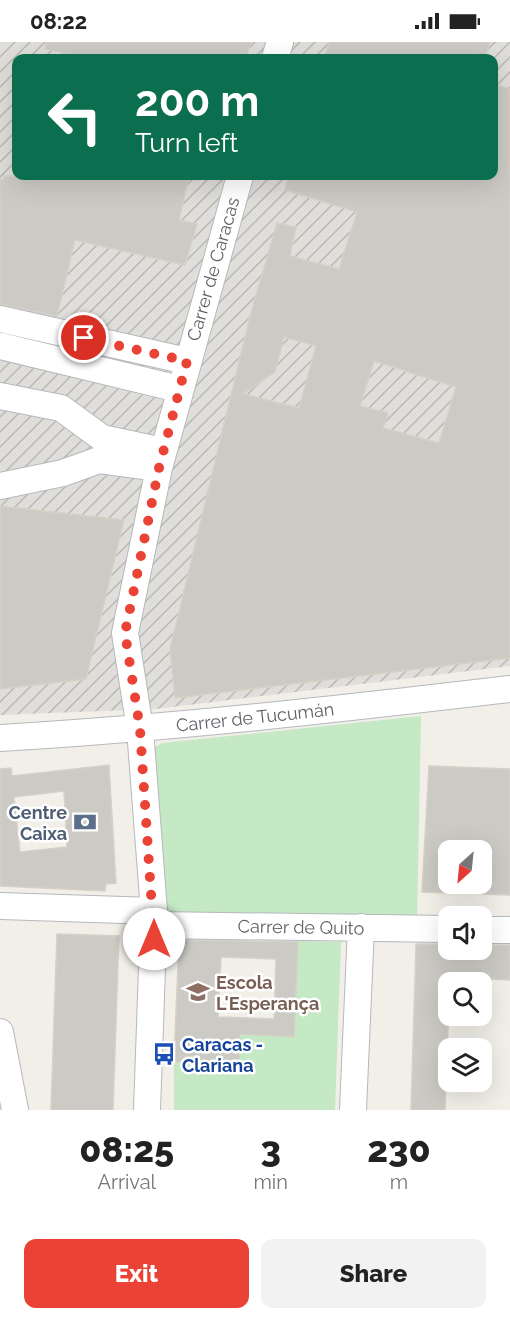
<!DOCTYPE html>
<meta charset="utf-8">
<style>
:root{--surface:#fff;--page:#f2f2f2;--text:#222;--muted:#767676;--accent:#ea4335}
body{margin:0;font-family:Raleway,sans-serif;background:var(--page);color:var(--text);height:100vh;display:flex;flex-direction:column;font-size:22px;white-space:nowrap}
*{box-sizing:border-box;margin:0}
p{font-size:20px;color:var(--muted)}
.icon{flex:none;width:33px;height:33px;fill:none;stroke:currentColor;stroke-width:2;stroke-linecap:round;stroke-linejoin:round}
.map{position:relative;height:1068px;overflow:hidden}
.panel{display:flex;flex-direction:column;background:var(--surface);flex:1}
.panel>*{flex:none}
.hud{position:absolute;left:12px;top:12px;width:486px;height:126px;border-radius:12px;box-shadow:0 6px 24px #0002;background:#0b6e4f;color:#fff;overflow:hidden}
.needle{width:39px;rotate:207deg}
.controls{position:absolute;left:438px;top:798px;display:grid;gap:12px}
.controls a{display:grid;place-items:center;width:54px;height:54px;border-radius:12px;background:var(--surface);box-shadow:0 6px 24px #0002;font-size:30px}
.pin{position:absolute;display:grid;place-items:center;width:51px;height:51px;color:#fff;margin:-26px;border:3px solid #fff;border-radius:50%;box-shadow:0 2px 6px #0007}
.me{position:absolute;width:66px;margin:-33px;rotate:0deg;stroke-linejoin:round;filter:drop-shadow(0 0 4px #0008)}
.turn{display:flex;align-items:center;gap:21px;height:126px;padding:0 24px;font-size:27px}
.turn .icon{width:78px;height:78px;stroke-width:2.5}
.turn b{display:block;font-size:42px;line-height:51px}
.eta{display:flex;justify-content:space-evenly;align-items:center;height:102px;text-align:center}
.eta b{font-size:36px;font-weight:800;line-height:42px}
.button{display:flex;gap:12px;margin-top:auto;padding:12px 24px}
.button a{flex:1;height:69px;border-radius:12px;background:var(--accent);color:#fff;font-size:24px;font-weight:800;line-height:69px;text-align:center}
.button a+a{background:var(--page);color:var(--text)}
.status{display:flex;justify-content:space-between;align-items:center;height:42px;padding:0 30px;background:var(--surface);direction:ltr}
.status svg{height:16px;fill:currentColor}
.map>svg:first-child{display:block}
.industrial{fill:url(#industrial-furrows);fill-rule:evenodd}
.green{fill:#c5e8c5}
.building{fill:#cccac5;stroke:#d6d1c6;stroke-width:1.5;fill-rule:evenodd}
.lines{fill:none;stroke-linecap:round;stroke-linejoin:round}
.minor-casing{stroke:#b5b8bc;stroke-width:28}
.minor{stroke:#fff;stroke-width:26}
.route{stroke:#ea4335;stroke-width:10;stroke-dasharray:0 18}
.labels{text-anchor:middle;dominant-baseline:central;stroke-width:5;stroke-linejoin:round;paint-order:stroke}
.street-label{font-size:18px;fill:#5f6368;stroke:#fff}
.service-label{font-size:18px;font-weight:bold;fill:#4e5e75;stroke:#fff;text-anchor:end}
.education-label{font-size:18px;font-weight:bold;fill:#785e54;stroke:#fff;text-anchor:start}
.transit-label{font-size:18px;font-weight:bold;fill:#164399;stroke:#fff;text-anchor:start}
</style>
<div class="status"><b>08:22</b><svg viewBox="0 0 49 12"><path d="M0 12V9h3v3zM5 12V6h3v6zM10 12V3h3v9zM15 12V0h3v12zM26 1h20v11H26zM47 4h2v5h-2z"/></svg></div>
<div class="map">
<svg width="510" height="1068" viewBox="0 0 510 1068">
<defs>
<pattern id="industrial-furrows" width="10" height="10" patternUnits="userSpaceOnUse" patternTransform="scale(1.5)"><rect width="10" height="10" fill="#e0deda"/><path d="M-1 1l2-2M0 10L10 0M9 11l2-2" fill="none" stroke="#b9b8b5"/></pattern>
</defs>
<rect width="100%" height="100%" fill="#f1efe8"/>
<path class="industrial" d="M0,0H510V624L155,667L0,673ZM16,16H494V134H16Z"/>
<path class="green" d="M421,674L417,879L170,875L165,867L153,716L154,706L162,701Z
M298,899L341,900L335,1068H174V1020L239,1021L240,992L294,995Z"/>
<path class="building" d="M46,0H251L246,16H89L45,7Z
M329,0H490L485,16H324Z
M494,42L510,47V616L175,656L170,607L250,274L277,181L296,185L290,214L339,227L357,170L285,148L289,134H494ZM284,295L316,304L299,366L243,352L275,330ZM374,319L456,345L439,401L383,386L388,371L360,364Z
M4,134H189L179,178L197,182L185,223L75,198L57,274L0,262V137L3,138Z
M0,464L124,478L86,637L0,647Z
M109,723L116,841L106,842L105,849L0,844V727L11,726L12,734ZM64,749L67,805L20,810L14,755Z
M429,724L510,727V853L482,852V808H448V851L422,850Z
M57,892L119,894L113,1068H51Z
M179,898L298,900L294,995L240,992L239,1021L174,1020ZM221,915L276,917L274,977L218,975Z
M416,902H448V908H482V903H510V938L450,935L445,1068H411Z"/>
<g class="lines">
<g class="minor-casing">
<path id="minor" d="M275,16L280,0
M0,277L187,319
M0,304L179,347
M0,354L61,366L102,396L163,409
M0,444L63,431L99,418L159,426
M0,696C171,686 340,667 510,647
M0,864L154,869
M154,883L448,887
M482,888H510
M0,990L15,1068
M147,1068L154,869L140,687L125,591L159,426L240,134
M353,1068L361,885"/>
</g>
<use href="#minor" class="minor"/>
</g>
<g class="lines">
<path class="route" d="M84,296L187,319L159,426L125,591L140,687L154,897"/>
</g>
<defs>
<g id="bank-bare" transform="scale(1.8)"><path d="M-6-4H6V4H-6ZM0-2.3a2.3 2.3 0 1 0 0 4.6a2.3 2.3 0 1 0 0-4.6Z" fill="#5c6f8a" stroke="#fff" stroke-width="2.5" paint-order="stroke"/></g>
<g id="school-bare" transform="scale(1.8)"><path d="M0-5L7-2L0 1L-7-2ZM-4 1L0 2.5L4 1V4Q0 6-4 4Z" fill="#8d6e63" stroke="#fff" stroke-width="2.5" paint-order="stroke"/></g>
<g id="bus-bare" transform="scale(1.8)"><path d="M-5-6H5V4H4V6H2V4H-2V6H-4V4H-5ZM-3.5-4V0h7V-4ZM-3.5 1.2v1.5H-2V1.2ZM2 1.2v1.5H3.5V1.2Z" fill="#1a4fb4" stroke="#fff" stroke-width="2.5" paint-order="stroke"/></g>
</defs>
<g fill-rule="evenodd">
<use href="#bank-bare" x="85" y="780"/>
<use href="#school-bare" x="198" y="950"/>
<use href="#bus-bare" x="164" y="1012"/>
</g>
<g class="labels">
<g class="street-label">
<text transform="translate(213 227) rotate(-74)">Carrer de Caracas</text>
<text transform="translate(255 675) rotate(-6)">Carrer de Tucumán</text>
<text transform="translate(301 885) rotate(1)">Carrer de Quito</text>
</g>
<g class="service-label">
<text x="67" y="770">Centre<tspan x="67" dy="21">Caixa</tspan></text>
</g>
<g class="education-label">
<text x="216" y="940">Escola<tspan x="216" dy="21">L'Esperança</tspan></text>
</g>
<g class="transit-label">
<text x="182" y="1002">Caracas -<tspan x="182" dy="21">Clariana</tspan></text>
</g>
</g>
</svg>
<div class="controls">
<a><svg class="needle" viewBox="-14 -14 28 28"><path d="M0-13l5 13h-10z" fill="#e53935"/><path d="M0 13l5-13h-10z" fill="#767676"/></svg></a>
<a><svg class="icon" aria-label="sound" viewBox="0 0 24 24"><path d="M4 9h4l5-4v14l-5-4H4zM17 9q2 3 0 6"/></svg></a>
<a><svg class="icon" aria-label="search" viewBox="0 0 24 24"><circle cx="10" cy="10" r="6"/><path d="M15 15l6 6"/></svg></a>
<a><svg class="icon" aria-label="layers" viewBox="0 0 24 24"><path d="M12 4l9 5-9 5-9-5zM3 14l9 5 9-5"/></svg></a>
</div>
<div class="pin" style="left:84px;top:296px;background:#d93025"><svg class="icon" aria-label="arrive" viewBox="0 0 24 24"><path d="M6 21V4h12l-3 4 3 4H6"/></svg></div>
<svg class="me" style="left:154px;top:897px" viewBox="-20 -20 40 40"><circle r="19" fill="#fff"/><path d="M0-13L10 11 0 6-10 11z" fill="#ea4335"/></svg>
<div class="hud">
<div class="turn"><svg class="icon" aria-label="left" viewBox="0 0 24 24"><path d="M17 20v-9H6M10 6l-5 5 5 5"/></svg><div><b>200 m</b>Turn left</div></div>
</div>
</div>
<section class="panel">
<div class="eta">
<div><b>08:25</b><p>Arrival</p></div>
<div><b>3</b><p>min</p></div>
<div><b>230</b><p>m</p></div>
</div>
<div class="button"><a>Exit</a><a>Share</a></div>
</section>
